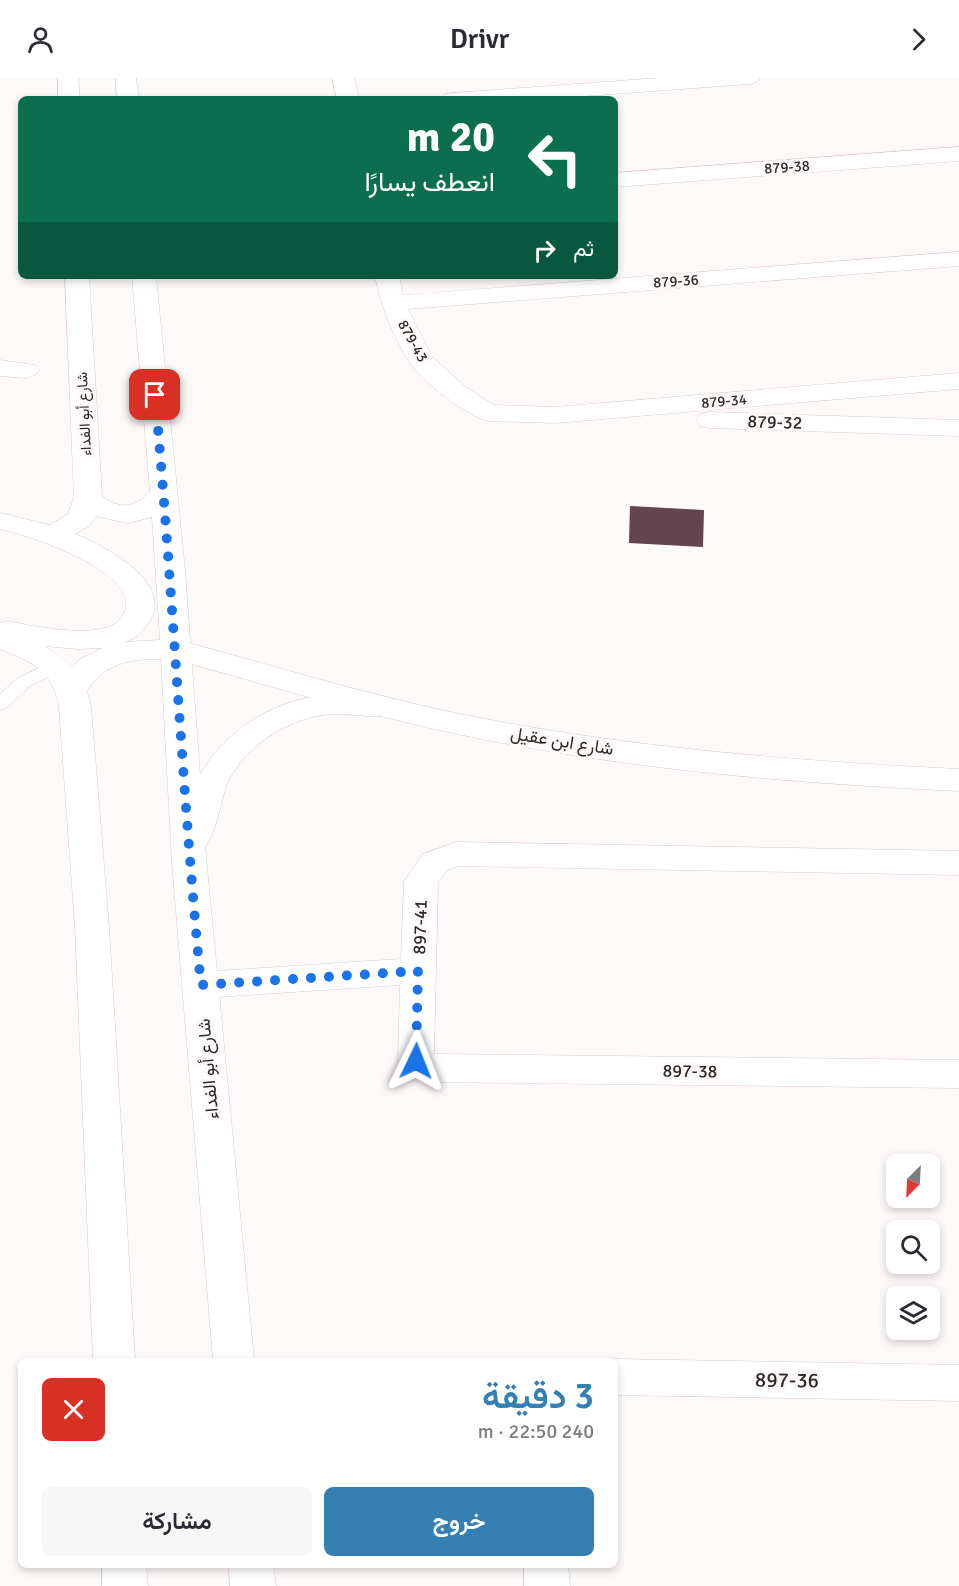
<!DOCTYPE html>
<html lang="ar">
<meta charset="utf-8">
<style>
:root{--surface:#fff;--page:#f7f7f7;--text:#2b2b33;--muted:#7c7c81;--accent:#3480b2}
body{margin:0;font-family:Signika,Vazirmatn,sans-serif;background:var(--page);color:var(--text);direction:rtl;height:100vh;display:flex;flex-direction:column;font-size:22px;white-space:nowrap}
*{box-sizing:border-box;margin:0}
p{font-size:20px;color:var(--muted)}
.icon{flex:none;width:33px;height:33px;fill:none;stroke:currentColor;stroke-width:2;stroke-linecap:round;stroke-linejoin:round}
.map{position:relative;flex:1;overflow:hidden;direction:ltr}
.panel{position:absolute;left:18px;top:1280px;width:600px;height:210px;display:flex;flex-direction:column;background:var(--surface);border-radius:9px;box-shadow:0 3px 9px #0003;direction:rtl}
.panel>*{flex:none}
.top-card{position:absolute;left:18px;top:18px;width:600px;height:183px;border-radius:9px;box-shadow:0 3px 9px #0003;direction:rtl;background:#0b6e4f;color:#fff;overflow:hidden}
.needle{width:39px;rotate:204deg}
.fabs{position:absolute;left:886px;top:1076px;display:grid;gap:12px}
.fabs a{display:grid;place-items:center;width:54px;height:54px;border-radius:9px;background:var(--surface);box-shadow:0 3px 9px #0003;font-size:30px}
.pin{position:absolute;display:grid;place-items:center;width:51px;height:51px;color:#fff;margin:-26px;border-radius:12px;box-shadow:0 3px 9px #0006}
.me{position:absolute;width:66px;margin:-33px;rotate:2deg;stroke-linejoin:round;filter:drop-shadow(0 0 4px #0008)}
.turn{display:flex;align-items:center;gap:21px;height:126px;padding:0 24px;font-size:27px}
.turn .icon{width:78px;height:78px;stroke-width:2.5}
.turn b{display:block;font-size:42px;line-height:51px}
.then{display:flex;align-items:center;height:57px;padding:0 24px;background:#0003;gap:12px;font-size:22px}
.round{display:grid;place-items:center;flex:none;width:63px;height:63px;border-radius:9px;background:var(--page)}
.head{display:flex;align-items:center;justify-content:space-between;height:102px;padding:0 24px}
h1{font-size:36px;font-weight:600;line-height:45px;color:var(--accent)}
.action{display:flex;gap:12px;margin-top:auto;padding:12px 24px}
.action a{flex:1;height:69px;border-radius:9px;background:var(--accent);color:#fff;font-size:24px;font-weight:600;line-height:69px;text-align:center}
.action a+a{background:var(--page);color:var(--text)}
header{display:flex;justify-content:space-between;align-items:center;height:78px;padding:0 24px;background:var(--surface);font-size:27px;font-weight:600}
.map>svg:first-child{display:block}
.building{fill:#63444f}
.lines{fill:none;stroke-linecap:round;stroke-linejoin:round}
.service-casing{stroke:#d6cac9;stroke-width:1}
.minor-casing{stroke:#d6cac9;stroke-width:1}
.tertiary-casing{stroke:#d6cac9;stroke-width:1}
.secondary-casing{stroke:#d6cac9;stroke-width:1}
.service{fill:#fff;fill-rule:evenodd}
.minor{fill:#fff;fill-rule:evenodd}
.tertiary{fill:#fff;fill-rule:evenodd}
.secondary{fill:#fff;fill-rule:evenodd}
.route{stroke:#1a73e8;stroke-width:10;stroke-dasharray:0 18}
.labels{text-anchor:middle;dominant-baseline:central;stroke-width:6;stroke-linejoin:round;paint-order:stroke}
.far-street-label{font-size:15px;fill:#2f2a2a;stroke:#fef9f9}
.street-label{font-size:18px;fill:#2f2a2a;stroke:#fef9f9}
.near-street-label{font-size:21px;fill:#2f2a2a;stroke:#fef9f9}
</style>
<header><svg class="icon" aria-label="forward" viewBox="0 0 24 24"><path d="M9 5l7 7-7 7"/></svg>Drivr<svg class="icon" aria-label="person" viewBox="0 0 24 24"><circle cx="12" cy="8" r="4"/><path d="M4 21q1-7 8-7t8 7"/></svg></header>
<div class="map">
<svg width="959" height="1508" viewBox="0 0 959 1508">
<rect width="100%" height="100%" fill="#fef9f9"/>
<path class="building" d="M630,428L704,432L703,469L629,465Z"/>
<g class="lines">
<g class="service-casing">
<path id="service" d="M54,583L60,585L63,589L60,593L30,608L6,630L0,632V616L18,600Z"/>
</g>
<g class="minor-casing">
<path id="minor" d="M332,0H354L359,21H337Z
M660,0H760L757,4L750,6L543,21H442L445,16L453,15Z
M959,69V83L615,109V95Z
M959,174V188L408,231L432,279L467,310L494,327L555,329L959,295V311L555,345L488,343C467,338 421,303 410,285C393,259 381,228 375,198H399L403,217Z
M0,282L35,287L39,292L35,297L26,300L0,298Z
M709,334L959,342V358L709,350L700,348L696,342L700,336Z
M457,764L959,773V797L459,788L447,792L438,805L434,976L959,982V1010L428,1004L408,998L398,983L400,907L201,920L188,916L183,907L188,898L201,894L401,881L404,804L423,776Z
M615,1281L959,1287V1323L615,1317V1282H610Z
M524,1486H568L570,1508H524Z"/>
</g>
<g class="tertiary-casing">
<path id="tertiary" d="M174,561C268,586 360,615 455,635C621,669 790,683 959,691V713C790,705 620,691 453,655C355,634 260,605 163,578L159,571L163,564Z"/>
</g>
<g class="secondary-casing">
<path id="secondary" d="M58,0H78L80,21H58Z
M116,0H136L139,21H117Z
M65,198H89L102,418C119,432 136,430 150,413L132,198H156L185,493L200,697C238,630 320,602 394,622L399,629L394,636C375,641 355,636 335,636C293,637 246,666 228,704C221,720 216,758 205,768L254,1282H213L172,784L161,581C130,581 104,585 87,613L91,629L109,849L135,1282H93L75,849L59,629C53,592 32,584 0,571V545C10,542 22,546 32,548C55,551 82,556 105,550C114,548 122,542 125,533C139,493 28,457 0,451V435L50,447L68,436L74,420ZM95,438L128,445L152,439L160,562L124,564C136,561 142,554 149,544C175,505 105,468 75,456L90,447ZM45,568L78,571L102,570L80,581L73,589Z
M102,1486H146L148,1508H102Z
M229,1486H273L276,1508H230Z"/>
</g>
<use href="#service" class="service"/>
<use href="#minor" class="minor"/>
<use href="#tertiary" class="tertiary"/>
<use href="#secondary" class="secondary"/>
</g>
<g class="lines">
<path class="route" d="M155,317C173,514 182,711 201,907L418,893L416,983"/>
</g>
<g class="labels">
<g class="far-street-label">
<text transform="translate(787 89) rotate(-4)">879-38</text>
<text transform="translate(676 203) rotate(-4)">879-36</text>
<text transform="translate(413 263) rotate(61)">879-43</text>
<text transform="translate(724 323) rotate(-5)">879-34</text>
<text transform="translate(84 336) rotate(-93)">شارع أبو الفداء</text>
</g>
<g class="street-label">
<text transform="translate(775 344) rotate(2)">879-32</text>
<text transform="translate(562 663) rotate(9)">شارع ابن عقيل</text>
<text transform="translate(420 849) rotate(-88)">897-41</text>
<text transform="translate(208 991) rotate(-95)">شارع أبو الفداء</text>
<text transform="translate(690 993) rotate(1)">897-38</text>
</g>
<g class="near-street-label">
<text transform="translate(787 1302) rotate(1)">897-36</text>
</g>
</g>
</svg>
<div class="fabs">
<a><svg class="needle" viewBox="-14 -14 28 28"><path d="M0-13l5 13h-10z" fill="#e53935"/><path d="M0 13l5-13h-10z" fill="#7c7c81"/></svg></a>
<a><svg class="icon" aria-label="search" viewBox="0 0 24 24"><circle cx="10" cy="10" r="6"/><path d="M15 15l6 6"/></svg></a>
<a><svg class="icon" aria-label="layers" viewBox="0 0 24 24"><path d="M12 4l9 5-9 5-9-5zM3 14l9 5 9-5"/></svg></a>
</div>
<div class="pin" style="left:155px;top:317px;background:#d93025"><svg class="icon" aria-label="arrive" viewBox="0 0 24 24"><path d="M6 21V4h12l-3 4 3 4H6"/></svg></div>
<svg class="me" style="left:416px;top:983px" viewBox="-20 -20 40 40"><path d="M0-17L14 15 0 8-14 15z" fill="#1a73e8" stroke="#fff" stroke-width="4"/></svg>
<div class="top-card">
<div class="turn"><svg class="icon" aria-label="left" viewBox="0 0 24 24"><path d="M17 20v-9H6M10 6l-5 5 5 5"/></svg><div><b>20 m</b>انعطف يسارًا</div></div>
<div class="then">ثم<svg class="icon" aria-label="right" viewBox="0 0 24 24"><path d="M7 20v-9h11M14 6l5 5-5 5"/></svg></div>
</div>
<section class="panel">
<div class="head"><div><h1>3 دقيقة</h1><p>240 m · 22:50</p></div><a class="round" style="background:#d93025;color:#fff"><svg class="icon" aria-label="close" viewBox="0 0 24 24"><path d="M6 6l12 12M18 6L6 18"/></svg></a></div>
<div class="action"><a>خروج</a><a>مشاركة</a></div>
</section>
</div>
